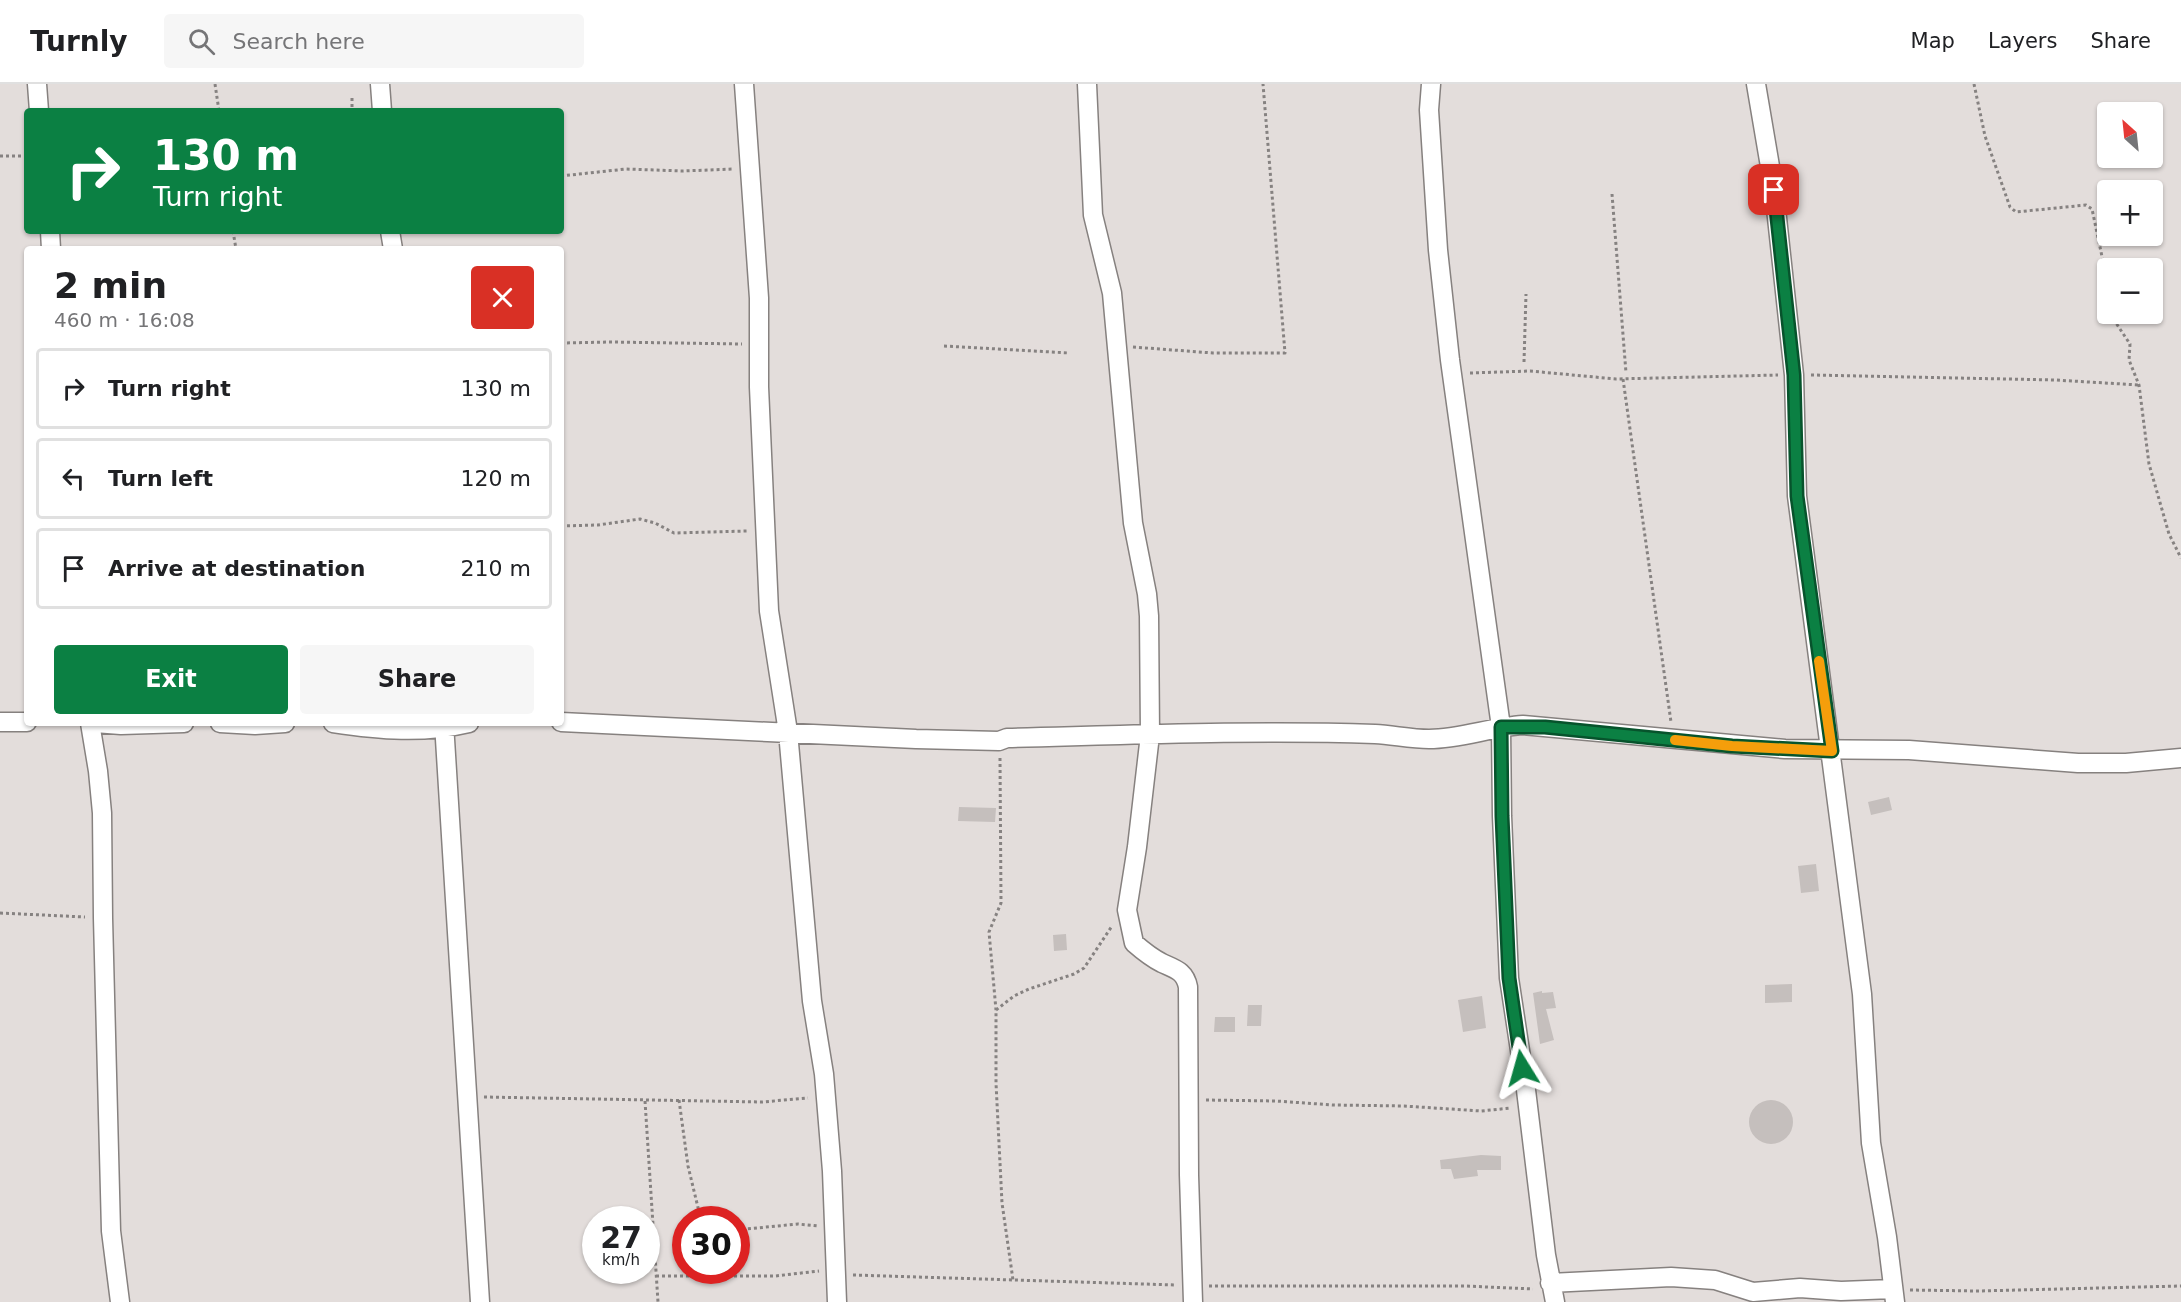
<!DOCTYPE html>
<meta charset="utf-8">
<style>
:root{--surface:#fff;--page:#f6f6f6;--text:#202124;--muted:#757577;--line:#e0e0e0;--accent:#0b8043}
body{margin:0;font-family:"DejaVu Sans",sans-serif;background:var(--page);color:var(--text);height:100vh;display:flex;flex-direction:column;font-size:22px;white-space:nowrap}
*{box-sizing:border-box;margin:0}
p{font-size:20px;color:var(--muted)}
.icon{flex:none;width:33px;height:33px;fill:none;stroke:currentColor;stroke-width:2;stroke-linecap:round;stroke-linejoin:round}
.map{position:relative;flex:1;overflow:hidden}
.side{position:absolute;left:24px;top:162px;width:540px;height:480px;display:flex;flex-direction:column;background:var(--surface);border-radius:6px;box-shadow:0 2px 4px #0004}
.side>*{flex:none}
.guide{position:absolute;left:24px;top:24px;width:540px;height:126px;border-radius:6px;box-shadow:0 2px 4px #0004;background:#0b8043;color:#fff;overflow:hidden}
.needle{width:39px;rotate:333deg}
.fabs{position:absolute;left:2097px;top:18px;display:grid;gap:12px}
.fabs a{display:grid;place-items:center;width:66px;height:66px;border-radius:6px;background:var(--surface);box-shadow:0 2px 4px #0004;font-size:30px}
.speed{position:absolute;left:582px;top:1122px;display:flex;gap:12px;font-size:30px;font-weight:700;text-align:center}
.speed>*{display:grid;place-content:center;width:78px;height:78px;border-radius:50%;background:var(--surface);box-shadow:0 2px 4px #0004;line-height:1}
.speed small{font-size:15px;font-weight:400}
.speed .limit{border:9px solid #d22;background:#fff;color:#111}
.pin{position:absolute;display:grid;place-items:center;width:51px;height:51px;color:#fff;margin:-26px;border-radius:12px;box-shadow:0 3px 9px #0006}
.me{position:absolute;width:66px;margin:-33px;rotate:352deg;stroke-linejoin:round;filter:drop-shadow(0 0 4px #0008)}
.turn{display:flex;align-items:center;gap:21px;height:126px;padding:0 30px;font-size:27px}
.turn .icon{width:78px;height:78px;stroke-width:2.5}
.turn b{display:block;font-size:42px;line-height:51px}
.round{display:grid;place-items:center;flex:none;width:63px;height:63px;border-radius:6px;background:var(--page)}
.summary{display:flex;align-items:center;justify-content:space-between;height:102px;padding:0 30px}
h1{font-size:36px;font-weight:700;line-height:45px}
.button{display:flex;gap:12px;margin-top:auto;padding:12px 30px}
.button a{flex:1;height:69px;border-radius:6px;background:var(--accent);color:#fff;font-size:24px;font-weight:700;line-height:69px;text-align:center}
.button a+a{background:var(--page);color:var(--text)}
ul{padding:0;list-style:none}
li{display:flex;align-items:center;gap:18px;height:81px;margin:0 12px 9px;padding:0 18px;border:3px solid var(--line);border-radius:6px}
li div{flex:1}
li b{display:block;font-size:22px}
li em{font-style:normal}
header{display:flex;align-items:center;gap:36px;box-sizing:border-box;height:84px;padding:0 30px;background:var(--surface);border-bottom:2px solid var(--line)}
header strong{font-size:28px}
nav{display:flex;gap:33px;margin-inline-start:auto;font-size:21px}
.search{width:420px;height:54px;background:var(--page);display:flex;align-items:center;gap:15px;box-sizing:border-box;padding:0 21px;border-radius:6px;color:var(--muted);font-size:22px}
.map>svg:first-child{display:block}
.building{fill:#c5bfbd}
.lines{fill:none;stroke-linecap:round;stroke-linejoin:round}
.street-casing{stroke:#86817f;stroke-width:21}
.path{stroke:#868281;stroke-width:3;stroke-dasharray:3 3;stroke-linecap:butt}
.street{stroke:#fff;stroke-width:18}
.route-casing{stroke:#07532c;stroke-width:15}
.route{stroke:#0b8043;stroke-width:10}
.slow{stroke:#f59e0b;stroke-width:10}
</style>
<header>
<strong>Turnly</strong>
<div class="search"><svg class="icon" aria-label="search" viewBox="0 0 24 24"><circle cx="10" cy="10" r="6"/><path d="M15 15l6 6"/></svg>Search here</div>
<nav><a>Map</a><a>Layers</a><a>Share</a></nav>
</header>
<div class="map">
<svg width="2181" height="1218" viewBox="0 0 2181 1218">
<rect width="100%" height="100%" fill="#e3dddb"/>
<path class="building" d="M1889,713L1892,726L1871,731L1868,718Z
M959,723L996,724L995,738L958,737Z
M1816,780L1819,807L1801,809L1798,782Z
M1066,850L1067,866L1054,867L1053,851Z
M1792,900V918L1765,919V901Z
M1542,907V909L1553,908L1556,924L1546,925L1554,956L1540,960L1533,909Z
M1482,912L1486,944L1463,948L1458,916Z
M1248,921H1262L1261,942H1247Z
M1215,933H1235V948H1214Z
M1749 1038a22 22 0 1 1 44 0a22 22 0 1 1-44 0Z
M1481,1071L1501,1072V1086H1477L1478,1092L1454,1095L1451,1085H1441L1440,1076Z"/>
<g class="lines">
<g class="street-casing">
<path id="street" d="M37,0L39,27
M380,0L382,27
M744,0L759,214V303L769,527L788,648L812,917L824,990L832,1087L837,1218
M1087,0L1093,131L1112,209L1133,439L1147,510L1149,532L1150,651L1137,763L1127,826L1134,859C1142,866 1152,874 1162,879C1175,885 1185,887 1188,903L1189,1091L1193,1218
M1431,0L1429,26L1438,166L1450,276L1501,643L1502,732L1509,894L1526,1006L1546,1171L1555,1218
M1756,0L1774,106L1794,291L1797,412L1862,910L1871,1059L1887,1153L1895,1218
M50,147L51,165
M390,147L393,165
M0,638H27
M561,638L916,655L999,657L1007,654C1129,651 1252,646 1375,650C1393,651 1411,655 1429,655C1461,655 1491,643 1523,641L1785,665L1909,666L2078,679H2126L2181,674
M90,639L98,687L102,729L103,834L111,1147L120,1218
M95,639L121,641L184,639
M220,639L255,641L285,639
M333,639C380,646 423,650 469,639
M444,639L480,1218
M1550,1199L1671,1193L1715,1196L1753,1208L1800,1204L1841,1207L1893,1205"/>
</g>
<path class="path" d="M215,0L219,27
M1974,0L1985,52L2010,123L2016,128L2086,121L2092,125L2104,182L2108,223
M352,14V27
M0,72H27
M561,92L626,85L683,87L733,85
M1612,110L1626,289
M233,147L236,165
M2110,230L2130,260L2129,276L2139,301L2149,380L2169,450L2181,474
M561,259L611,258L742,260
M944,262L1069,269
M1133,263L1213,269H1285L1263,0
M1524,278L1526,210
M1470,289L1530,287L1616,295L1778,291
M1811,291L2055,296L2139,301
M1623,295L1671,638
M561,442L598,441L640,435L655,439L674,449L747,447
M1000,674L1001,819L989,848L996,926V999L1002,1119L1013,1196
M0,829L85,833
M996,926L1014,912L1029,905L1074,890L1084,884L1112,842
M484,1013L762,1018L808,1014
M679,1016L688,1082L701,1136
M1206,1016L1276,1017L1333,1021L1404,1022L1481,1027L1511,1024
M645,1017L658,1218
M736,1146L798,1140L818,1142
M853,1191L1176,1201
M656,1192H775L819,1187
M1209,1202H1465L1533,1205
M1910,1206L1978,1207L2181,1202"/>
<use href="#street" class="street"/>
</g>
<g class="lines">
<g class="route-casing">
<path id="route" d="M1522,984L1509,894L1502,732L1501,643H1545L1732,662L1832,667L1797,412L1794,291L1774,106"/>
</g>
<use href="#route" class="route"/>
<path class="slow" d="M1675,656L1732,662L1832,667L1819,577"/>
</g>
</svg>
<div class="fabs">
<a><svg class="needle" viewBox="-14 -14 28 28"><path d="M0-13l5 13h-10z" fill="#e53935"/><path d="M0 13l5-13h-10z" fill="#757577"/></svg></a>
<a>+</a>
<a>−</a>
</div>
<div class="speed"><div>27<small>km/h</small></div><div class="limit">30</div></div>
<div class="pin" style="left:1774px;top:106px;background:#d93025"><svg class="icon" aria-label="arrive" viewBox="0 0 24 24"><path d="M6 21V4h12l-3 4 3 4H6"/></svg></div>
<svg class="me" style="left:1522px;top:984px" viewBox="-20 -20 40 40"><path d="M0-17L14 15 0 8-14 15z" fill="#0b8043" stroke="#fff" stroke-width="4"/></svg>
<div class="guide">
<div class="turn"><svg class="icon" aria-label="right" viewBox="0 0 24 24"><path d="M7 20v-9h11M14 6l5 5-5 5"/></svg><div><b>130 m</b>Turn right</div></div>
</div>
<section class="side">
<div class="summary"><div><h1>2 min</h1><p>460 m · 16:08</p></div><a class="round" style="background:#d93025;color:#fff"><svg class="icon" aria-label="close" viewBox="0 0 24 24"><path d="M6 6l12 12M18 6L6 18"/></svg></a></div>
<ul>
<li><svg class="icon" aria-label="right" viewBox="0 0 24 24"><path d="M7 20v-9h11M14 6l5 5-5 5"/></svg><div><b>Turn right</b></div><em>130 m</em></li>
<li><svg class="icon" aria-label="left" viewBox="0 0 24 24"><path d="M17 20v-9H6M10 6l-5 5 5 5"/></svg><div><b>Turn left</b></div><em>120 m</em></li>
<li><svg class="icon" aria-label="arrive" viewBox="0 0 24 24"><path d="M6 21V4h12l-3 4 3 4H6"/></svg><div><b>Arrive at destination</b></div><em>210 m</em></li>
</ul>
<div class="button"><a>Exit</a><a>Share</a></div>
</section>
</div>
